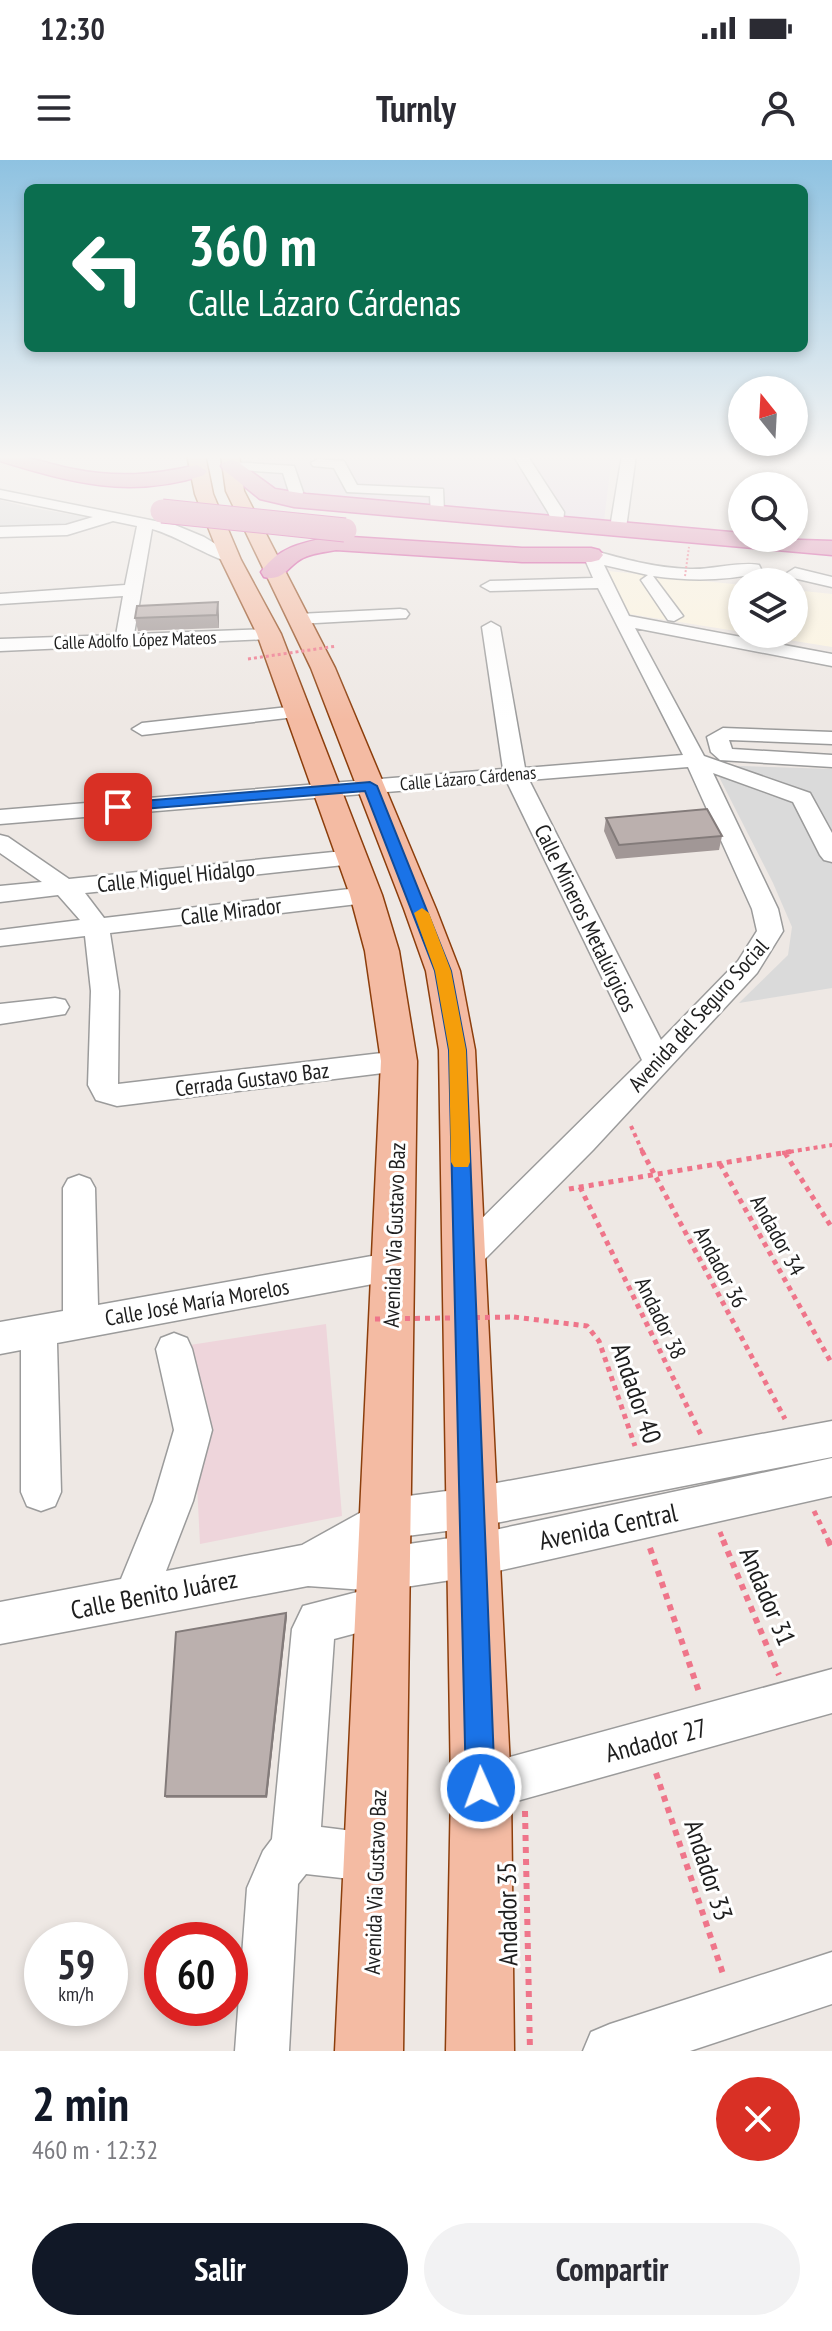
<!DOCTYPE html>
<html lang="es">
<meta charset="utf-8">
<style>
:root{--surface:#fff;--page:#f2f2f3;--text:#2b2b33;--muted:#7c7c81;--accent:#111827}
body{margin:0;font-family:"PT Sans Narrow",sans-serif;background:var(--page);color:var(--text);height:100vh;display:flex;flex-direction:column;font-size:30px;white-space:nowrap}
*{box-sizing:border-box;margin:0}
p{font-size:26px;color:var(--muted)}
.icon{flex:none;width:44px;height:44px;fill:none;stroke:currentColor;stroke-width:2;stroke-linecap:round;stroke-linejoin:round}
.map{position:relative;height:1891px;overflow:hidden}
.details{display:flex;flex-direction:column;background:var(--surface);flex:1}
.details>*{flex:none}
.hud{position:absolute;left:24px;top:24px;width:784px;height:168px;border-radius:12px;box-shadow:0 4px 12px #0003;background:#0b6e4f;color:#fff;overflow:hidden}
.needle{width:52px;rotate:342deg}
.tools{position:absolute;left:728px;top:216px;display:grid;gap:16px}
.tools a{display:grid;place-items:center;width:80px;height:80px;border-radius:50%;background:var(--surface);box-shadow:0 4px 12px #0003;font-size:40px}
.speed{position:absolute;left:24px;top:1762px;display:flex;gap:16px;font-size:40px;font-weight:700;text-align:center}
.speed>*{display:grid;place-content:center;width:104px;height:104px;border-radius:50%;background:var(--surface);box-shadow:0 4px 12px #0003;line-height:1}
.speed small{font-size:20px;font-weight:400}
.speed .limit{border:12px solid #d22;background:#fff;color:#111}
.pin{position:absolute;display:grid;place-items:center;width:68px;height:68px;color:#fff;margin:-34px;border-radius:16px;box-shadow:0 4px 12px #0006}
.me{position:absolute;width:88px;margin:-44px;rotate:358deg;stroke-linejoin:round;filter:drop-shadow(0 0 6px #0008)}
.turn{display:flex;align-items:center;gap:28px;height:168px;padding:0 32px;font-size:36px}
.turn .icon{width:104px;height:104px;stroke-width:2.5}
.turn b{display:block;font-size:56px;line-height:68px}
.round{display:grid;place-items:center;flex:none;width:84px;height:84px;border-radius:42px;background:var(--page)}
.summary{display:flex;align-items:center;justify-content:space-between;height:136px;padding:0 32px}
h1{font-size:48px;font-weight:600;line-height:60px;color:var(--accent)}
.button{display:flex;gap:16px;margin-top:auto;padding:16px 32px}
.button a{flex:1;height:92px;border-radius:48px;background:var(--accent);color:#fff;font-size:32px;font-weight:600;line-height:92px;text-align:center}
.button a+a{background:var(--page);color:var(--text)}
.status{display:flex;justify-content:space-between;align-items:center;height:56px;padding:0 40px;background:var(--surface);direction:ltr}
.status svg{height:22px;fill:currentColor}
header{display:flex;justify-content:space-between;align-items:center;height:104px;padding:0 32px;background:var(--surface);font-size:36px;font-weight:600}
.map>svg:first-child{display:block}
.commercial{fill:#eed5db}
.industrial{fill:#e5d7e6}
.education{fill:#fcf4df}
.parking{fill:#dadada}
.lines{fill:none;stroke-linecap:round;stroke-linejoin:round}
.minor-casing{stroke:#9b9b9b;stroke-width:3}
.major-casing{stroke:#8c3e0c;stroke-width:3}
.highway-casing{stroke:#cc3291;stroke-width:3}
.path-far2{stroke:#ef758a;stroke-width:4;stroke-dasharray:4 4;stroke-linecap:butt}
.path-far1{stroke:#ef758a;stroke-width:5;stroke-dasharray:5 5;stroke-linecap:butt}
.path{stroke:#ef758a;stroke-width:6;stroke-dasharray:6 6;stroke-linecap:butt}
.minor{fill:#fff;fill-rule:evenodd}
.major{fill:#f4bba3;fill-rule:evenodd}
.highway{fill:#df92b6;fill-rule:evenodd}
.highway-bridge-casing{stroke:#cc3291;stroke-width:25;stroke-linecap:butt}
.path-bridge-far2{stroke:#ef758a;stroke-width:2;stroke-dasharray:2 2;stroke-linecap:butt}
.path-bridge-far1{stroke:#ef758a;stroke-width:3;stroke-dasharray:3 3;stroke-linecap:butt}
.path-bridge{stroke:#ef758a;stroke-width:5;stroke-dasharray:5 5;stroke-linecap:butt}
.highway-bridge{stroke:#df92b6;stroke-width:23}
.wall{fill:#a19796}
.shaded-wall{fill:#837b7a}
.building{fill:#bbb0ae;stroke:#837b7a;stroke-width:2}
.route{fill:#1a73e8;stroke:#114b97;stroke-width:2}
.slow{fill:#f59e0b}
.labels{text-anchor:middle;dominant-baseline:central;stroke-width:6;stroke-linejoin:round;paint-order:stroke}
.far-street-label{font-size:18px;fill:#1e1e1e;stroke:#fff}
.street-label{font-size:22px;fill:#1e1e1e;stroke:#fff}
.near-street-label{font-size:26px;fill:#1e1e1e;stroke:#fff}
</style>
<div class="status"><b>12:30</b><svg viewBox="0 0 49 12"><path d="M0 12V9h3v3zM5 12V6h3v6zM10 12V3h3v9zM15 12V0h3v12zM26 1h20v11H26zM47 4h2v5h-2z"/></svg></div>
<header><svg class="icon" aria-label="menu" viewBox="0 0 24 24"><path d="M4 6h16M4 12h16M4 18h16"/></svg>Turnly<svg class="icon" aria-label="person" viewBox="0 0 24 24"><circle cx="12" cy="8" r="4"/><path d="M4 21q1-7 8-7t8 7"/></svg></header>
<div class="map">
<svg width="832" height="1891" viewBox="0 0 832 1891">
<rect width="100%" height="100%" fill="#eee8e4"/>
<path class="commercial" d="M326,1164L342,1356L200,1384L190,1185Z"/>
<path class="industrial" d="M254,295H612L604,361L295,336L265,322Z"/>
<path class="education" d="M608,411L742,425V472L629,454Z
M794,430L832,434V487L751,474H794Z"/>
<path class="parking" d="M0,340L27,347L98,359L69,367L0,369Z
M713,605L832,609V828L739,843L788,795L792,767L773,723Z"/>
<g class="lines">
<g class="minor-casing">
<path id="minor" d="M513,295H527L564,352L563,365H553L548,352Z
M622,295H636L626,368L618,373L610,368Z
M318,299L344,301L357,325L443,329L444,352L436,357L431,355L430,336L347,332L334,308L313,306L311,303Z
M231,302L294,306L303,332L301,340L294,344L287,340L289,332L283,313L226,309V303Z
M0,330L175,365L204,377L237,397L239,400L237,403C225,406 174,374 152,369L134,474L269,469L278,474L269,479L0,491V479L116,475L123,436L0,444V434L125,425L137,366L113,361L67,375L0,377V367L66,365L93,357L0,338Z
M591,390C624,399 655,408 690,409C711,410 741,401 759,405L761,409L759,413C724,421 689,421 653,416L683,456L674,461L668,460L641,420L648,415L604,405L629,456L832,494V506L635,468L704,596L810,633L832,673V702L824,700L820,695L793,642L713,613L778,749L783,771L757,813L593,990L476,1108L464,1112L452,1108L447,1098L452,1088L642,900L507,622L0,664V650L503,609L482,467L491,462L500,467L525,608L683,595L598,428L490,431L481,426L490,421L593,418L583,395ZM688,607L752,749L757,771L738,801L661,880L529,620Z
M795,408L832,417V427L789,417L787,413Z
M400,449L406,450L409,454L406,458L298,464L289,459L298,454Z
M297,546L304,548L307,552L304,556L142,575L132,569L142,563Z
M723,568L832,572V584L729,580L732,589L832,595V607L720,600L711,592L707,577Z
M0,675L8,677L69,719L353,690L361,692L365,697L361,702L353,704L85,733L104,758L366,727L375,730L378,735L375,740L366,743L110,773L119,831L118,924L399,891L409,894L413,901L409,908L399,911L117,946L96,940L88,925L91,831L85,776L0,786V770L80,760L58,735L0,742V726L42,722L0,693Z
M55,838L65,840L69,847L65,854L0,864V844Z
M79,1015L90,1019L95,1028L98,1145L394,1092L406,1096L411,1106L406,1116L394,1120L57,1183L61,1332L55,1346L41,1351L27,1346L21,1332V1190L0,1194V1162L63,1151V1028L68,1019Z
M174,1173L187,1178L192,1189L212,1270L193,1341L166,1411L302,1385L385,1339L470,1328L832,1261V1297L470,1368L391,1378L374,1389L471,1375L832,1298V1336L471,1417L392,1429L398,1432L404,1447L398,1462L334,1479L321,1667L377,1674L394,1681L401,1698L394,1715L377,1722L306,1714L298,1724L289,1891H235L247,1728L263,1691L272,1679L292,1469L303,1446L365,1430L308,1426L0,1484V1442L121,1419L153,1341L174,1270L156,1189L161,1178Z
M832,1509V1553L481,1651L464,1645L458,1628L464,1611L481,1605Z
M832,1792V1844L690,1891H583L591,1872L610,1864Z"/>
</g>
<g class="major-casing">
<path id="major" d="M187,295H205L213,334L241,400L281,474L382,735L399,791L417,901L403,1891H335L381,901L365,791L350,735L257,474L221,400L195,334Z
M221,295H239L244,331L335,508L436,749L460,811L475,890L511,1628L514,1891H446L451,1628L439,890L426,811L404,749L311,508L226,331Z"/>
</g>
<g class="highway-casing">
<path id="highway" d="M0,295C26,295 48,304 73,309C117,318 154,315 197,305L207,311L204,315C130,339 72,323 0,301Z
M231,300L238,302L275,329L306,334L742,373V378L832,381V395L294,347L260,339L224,310L221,306L224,302Z
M336,376L522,388H591L599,390L603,395L599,400L591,402H522L336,390C325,392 313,393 303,398C287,406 284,422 264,417L261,412C280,385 306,382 336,376Z"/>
</g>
<path class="path-far2" d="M631,966L643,993
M782,993L832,985"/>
<path class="path-far1" d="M642,991L785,1259
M785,993L832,1068
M720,1004L832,1204
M580,1027L702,1277
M569,1029L794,991
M514,1157L587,1166L599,1181L635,1286
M814,1351L829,1382
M720,1372L724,1382"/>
<path class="path" d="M723,1380L779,1515
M828,1380L832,1389
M650,1388L700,1535
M656,1613L724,1817
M525,1651L530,1891"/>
<use href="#minor" class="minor"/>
<use href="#major" class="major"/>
<use href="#highway" class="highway"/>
<g class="highway-bridge-casing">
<path id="highway-bridge" d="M162,351L345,370"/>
</g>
<path class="path-bridge-far2" d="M685,416L689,387"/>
<path class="path-bridge-far1" d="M248,499L337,486"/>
<path class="path-bridge" d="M375,1159L514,1157"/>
<use href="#highway-bridge" class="highway-bridge"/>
</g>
<path class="wall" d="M219,455V468L138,471L135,458Z
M606,658L722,676L719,690L616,699L604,671Z
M286,1453L287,1456L267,1638H166L165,1636Z"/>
<path class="shaded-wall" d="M218,442L219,455V468L217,455Z
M286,1453L287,1456L267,1638L266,1636Z"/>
<path class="building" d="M218,442L217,455L135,458L137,446Z
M707,649L722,676L619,685L606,658Z
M286,1453L266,1636H165L176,1472Z"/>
<linearGradient id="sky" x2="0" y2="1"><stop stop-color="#8ec2e1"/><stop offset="0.53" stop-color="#f7f5f3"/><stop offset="1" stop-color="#f7f5f3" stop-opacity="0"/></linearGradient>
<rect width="832" height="560" fill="url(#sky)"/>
<path class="route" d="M370,622L377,626L451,811L466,890L495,1628L491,1638L481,1642L471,1638L466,1628L449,890L435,811L365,631L118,651L112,647L118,643Z"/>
<path class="slow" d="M422,748L429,753L451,811L466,890L470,1002L468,1007H454L451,1002L449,890L435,811L414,753Z"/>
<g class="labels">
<g class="far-street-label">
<text transform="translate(135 480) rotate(-2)">Calle Adolfo López Mateos</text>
<text transform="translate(468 618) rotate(-5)">Calle Lázaro Cárdenas</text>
</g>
<g class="street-label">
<text transform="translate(176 716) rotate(-6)">Calle Miguel Hidalgo</text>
<text transform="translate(231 751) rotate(-7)">Calle Mirador</text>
<text transform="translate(586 758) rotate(64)">Calle Mineros Metalúrgicos</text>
<text transform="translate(698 855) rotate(-48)">Avenida del Seguro Social</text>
<text transform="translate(252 919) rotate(-7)">Cerrada Gustavo Baz</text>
<text transform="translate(394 1075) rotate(-88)">Avenida Via Gustavo Baz</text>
<text transform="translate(778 1075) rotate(61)">Andador 34</text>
<text transform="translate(721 1107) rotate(62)">Andador 36</text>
<text transform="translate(197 1142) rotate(-10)">Calle José María Morelos</text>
<text transform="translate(661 1158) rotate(64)">Andador 38</text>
<text transform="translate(375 1722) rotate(-88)">Avenida Via Gustavo Baz</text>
</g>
<g class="near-street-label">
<text transform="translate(637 1233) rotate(71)">Andador 40</text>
<text transform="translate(608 1366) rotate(-12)">Avenida Central</text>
<text transform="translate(154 1434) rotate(-11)">Calle Benito Juárez</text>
<text transform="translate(768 1436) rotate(67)">Andador 31</text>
<text transform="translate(656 1580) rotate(-15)">Andador 27</text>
<text transform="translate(709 1710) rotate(72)">Andador 33</text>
<text transform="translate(507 1754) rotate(-91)">Andador 35</text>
</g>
</g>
</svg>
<div class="tools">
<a><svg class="needle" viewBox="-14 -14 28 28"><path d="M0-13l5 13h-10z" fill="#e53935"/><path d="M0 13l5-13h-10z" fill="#7c7c81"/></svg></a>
<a><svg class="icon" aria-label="search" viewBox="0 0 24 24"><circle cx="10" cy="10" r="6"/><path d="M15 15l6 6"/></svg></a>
<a><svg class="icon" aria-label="layers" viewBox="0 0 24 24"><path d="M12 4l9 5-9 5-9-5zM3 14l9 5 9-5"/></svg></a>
</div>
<div class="speed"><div>59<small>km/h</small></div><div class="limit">60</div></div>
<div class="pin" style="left:118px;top:647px;background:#d93025"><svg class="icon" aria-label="arrive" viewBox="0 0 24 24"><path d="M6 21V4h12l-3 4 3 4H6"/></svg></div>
<svg class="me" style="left:481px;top:1628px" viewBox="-20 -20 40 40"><circle r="17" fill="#1a73e8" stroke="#fff" stroke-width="3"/><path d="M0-11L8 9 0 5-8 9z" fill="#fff"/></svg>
<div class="hud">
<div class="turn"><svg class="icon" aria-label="left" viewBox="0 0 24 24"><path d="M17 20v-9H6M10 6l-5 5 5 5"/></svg><div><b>360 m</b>Calle Lázaro Cárdenas</div></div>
</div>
</div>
<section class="details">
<div class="summary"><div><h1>2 min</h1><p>460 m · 12:32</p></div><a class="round" style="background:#d93025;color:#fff"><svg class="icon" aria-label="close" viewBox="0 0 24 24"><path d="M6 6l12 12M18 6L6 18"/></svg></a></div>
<div class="button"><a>Salir</a><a>Compartir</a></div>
</section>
